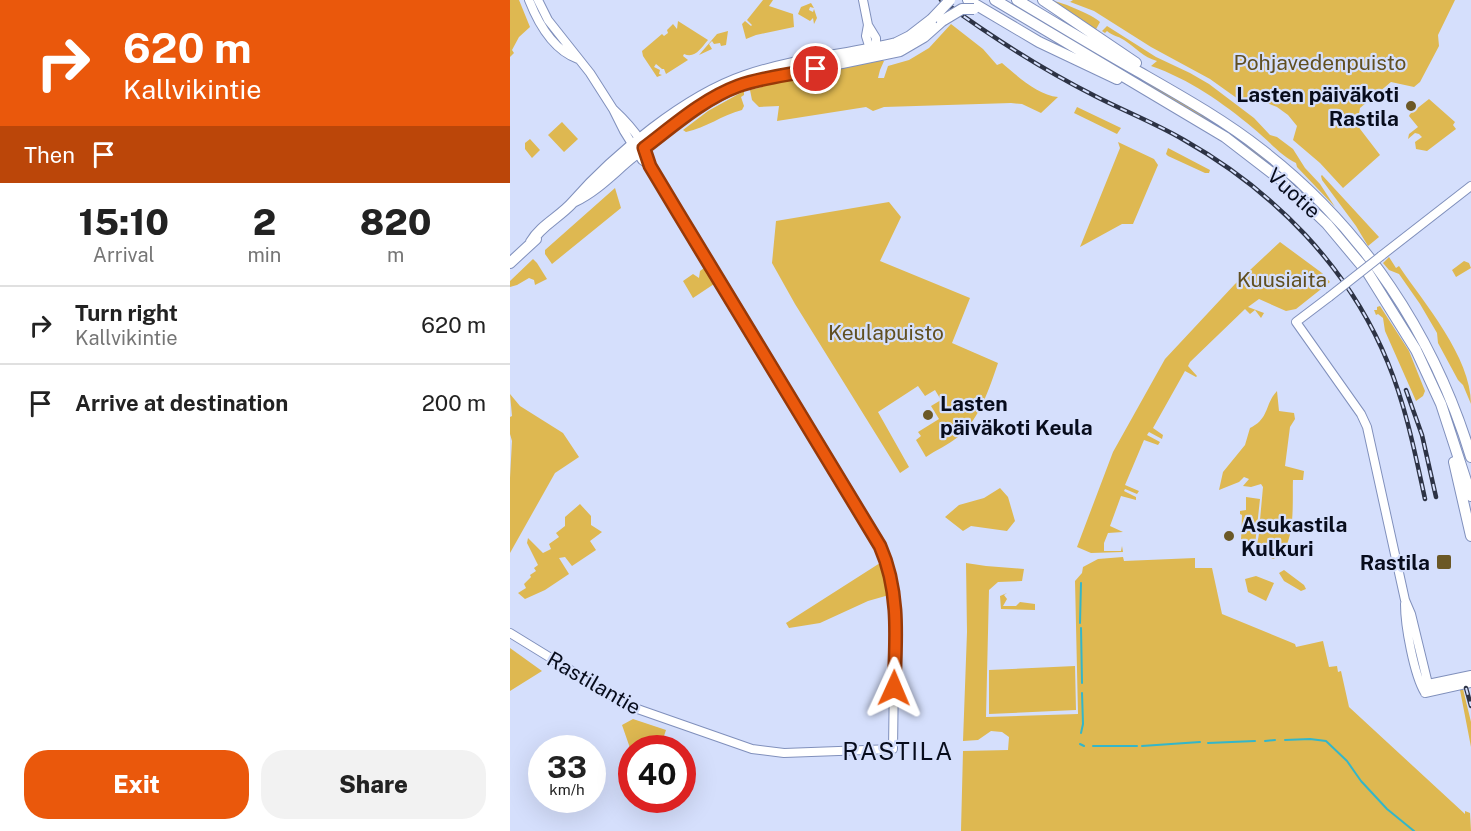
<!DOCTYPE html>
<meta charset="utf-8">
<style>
:root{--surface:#fff;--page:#f2f2f2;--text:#222;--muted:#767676;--line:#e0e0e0;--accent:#ea580c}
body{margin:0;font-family:"Public Sans",sans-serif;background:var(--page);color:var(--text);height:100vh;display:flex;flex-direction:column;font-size:22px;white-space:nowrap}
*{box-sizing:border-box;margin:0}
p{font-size:20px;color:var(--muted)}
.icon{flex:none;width:33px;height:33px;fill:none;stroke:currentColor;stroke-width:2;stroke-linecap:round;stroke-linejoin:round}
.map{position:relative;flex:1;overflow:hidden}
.panel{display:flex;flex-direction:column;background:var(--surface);width:510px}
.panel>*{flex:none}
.top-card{background:#ea580c;color:#fff;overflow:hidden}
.speed{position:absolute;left:18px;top:735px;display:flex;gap:12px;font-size:30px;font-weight:700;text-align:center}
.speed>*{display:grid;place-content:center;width:78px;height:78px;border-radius:50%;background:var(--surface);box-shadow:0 6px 24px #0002;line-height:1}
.speed small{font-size:15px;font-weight:400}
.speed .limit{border:9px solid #d22;background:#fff;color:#111}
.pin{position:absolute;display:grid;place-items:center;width:51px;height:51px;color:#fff;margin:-26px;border:3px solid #fff;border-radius:50%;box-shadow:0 2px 6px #0007}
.me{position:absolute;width:66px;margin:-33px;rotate:1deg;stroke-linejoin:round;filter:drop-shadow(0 0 4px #0008)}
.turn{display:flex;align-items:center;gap:21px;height:126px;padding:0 24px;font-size:27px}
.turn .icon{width:78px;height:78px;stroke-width:2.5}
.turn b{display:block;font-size:42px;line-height:51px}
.then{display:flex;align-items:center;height:57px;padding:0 24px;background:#0003;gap:12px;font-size:22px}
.eta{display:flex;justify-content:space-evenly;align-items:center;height:102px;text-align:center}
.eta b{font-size:36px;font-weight:800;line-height:42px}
.button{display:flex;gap:12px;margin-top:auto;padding:12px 24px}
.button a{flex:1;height:69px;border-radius:24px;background:var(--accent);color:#fff;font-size:24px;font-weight:800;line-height:69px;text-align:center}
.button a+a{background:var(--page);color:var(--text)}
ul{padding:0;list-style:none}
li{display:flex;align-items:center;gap:18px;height:78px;padding:0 24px;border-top:2px solid var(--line)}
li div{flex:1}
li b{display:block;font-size:22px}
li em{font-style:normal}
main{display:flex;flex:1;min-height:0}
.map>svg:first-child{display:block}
.green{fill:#deb851}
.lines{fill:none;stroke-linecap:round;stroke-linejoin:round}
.stream{stroke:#34b6c9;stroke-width:2}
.minor-casing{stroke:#8090bc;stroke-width:10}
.major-casing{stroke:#8090bc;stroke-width:12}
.minor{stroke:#fff;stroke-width:8}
.major{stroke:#fff;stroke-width:10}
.rail-casing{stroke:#2d3345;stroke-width:4.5}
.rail{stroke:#d5dffc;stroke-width:2;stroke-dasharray:7;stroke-linecap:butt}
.minor-bridge-casing{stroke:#8090bc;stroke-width:10;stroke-linecap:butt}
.major-bridge-casing{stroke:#8090bc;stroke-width:12;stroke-linecap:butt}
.minor-bridge{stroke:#fff;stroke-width:8}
.major-bridge{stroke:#fff;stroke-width:10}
.route-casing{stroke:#983908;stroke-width:15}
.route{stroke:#ea580c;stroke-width:10}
.poi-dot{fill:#6b5826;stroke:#d5dffc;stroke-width:2}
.labels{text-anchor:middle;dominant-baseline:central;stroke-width:4.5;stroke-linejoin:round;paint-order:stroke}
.park-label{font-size:21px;fill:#604f21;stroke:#d5dffc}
.poi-label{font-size:21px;font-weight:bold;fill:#070c1c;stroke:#d5dffc;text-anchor:end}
.street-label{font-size:21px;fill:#070c1c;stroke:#d5dffc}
.quarter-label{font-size:24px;letter-spacing:1.5px;fill:#070c1c;stroke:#d5dffc}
</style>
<main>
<section class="panel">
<div class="top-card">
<div class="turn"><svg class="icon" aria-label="right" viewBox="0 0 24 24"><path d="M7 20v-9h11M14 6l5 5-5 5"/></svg><div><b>620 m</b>Kallvikintie</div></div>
<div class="then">Then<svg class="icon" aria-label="arrive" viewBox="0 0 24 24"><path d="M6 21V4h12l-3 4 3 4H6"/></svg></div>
</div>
<div class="eta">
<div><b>15:10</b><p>Arrival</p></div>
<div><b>2</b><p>min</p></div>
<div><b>820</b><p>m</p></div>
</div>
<ul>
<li><svg class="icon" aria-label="right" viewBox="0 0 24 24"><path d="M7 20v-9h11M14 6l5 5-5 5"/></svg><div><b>Turn right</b><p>Kallvikintie</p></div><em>620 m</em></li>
<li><svg class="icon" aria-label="arrive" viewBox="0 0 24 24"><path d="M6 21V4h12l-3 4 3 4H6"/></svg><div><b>Arrive at destination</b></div><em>200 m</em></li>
</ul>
<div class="button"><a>Exit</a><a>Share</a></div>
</section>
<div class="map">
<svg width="961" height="831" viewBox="0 0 961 831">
<rect width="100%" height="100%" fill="#d5dffc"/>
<path class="green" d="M0,0H9L20,27L9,37L2,50L4,53L0,57Z
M253,0H263L259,6L283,14L284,27L246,35L236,39L232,24L235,21L241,26L242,25L237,20Z
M538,0C548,0 583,15 590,22L585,31Z
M555,0L560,2L563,0H945L928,35L929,46L910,82L904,87L881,82L850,108L847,125L870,155L833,188L810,163L783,140L787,126L778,115L767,107L747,99H728L700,79L641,47L584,11Z
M301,3L304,8L300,7L299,10L303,12L304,9L307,18L304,24L303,18L300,21L288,14L291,7Z
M168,21L198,40C191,48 185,59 174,54L173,56L178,60L156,74L154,69H152L146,64L144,67L150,70L149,74L152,75L147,77L133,56L132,51L152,34L154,36L158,33L157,30L163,24L167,29Z
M441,24L473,49L487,65L492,63C507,76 528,95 548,97L531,113L512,104L501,103L374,107L363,111L356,107L267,121L269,106L249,107L242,100L240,90L252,87L251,84L372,60L374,61L370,70L368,78H374L378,66L399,60L419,48Z
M597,26L646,57L680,73L699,84L744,118L760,135L767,137L783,149L795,168L810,184L825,207L787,167L786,163C771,156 757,139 743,128C713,103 679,79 641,66L647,61C633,57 626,48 614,40C608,36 603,36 597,31L595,33L592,31Z
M218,31L216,45L211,46L210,43L204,44L202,41L199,44L202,49L189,55L207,34Z
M582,50C631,78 681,105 728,137C776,170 817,213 854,257L852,258L796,196L732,143L581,52Z
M234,91V95L231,97L234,106L232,110C212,115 196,128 176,132L173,130L198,111Z
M919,99L945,122L943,125L946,129L917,151L906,149L905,142L912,137L909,134L905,133L898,139L899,134L908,127L899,116L900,114Z
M567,107L611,128L607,134L564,113Z
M52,122L68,139L54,152L38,135Z
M20,139L30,150L22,158L15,149V143Z
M608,142L644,159L648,165L623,224H612L570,247L610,148Z
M658,148L700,170L699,173H695L658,156L656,154Z
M812,175L869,237L858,246L846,226L812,180L811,176Z
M105,188L111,208L42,264L35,254V250Z
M379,202L391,217L370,261L460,298L442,343L488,363C479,389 470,419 448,437C438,445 426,450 416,457L406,440L411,436L408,432L429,419L421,406L431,400L425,390L415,396L408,386L368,412L399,467L390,473L285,304L262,263L266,221Z
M770,242L812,273L820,282L786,309L776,311L749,299L738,307L754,313L751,318L745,310L740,314L735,309L680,362L678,366L687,376L686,377L675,371L643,428L653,435L652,439L639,432L637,435L650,442L648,445L634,440L615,485L629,491L627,494L615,489L614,491L626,497V500L611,496L600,526L613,532L598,533L594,543V551H611L612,546L613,552L581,553L567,547L603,452L655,359L725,284Z
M879,257L886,268L889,266C914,303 961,357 961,404L953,385L948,380L928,343L927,333L910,304L889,274L879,270L873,263Z
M23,259L27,263L37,279L25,285L24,280L19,278L7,285L0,287V281Z
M954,261L959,263L961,268L946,277L942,270Z
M194,268L204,284L183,298L173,281L183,274L189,278L190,271Z
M870,306L899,351L915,391L913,396L906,401L875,331L873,318L868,314L866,315L864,310H867V307Z
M767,391L769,411L784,413L785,419L780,427L775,466L794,471L793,480H783C782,501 787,551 763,559L756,555L747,545L750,528L757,520H750L753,487L751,484L741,487L733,486L739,479L734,477L729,482L709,490L713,472L735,445L740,428C760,418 754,405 767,391Z
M0,394L10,406L53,433L69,457L45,473L0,553V478L2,441L0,434V417L2,416Z
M490,488L498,497L505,521L497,531L461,526L453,531L435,517L449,505L474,498Z
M736,497L750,499L745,545L734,546V541H731L732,515L730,514V511L736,510Z
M70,504L81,516V525L92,532L80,541L86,550L62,566L55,557L49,558L59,574L35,590L15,599L8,593L16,588L14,584L21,577L20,575L26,571L24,568L28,565L17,543L18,538L33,553L41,549L39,544L49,537L46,533L55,526V517Z
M613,557L614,561L685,558V568H702L712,614L785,644L786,647L813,641L819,667L827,666L828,672L831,671L839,707L955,814V811L960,813L961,831H451L453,751L498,750L499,737L492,732L481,731L468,740L453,741L457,632L456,563L476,566L514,569L512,581L488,582L479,590L476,717L568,714L565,581L572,573L573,567L588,559Z
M370,563L379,595L358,601L310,623L279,628L276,623Z
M774,570L794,585L796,589L791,591L774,581L769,573Z
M746,576L764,583L756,601L738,592L735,579Z
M497,593L494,595L497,599L493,606H506L510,602L525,604V610L491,609L490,596Z
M0,648L32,671L0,691Z
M565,666L566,710L479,714V670Z
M953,689L961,722V747L950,690Z
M123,719L156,730L150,748H122L121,767L118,766L120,748L112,725Z"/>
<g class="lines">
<path class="stream" d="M570,623L571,583
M571,628L572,683
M571,733L573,724L572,693
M775,740L800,739L816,741L837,761L851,781L877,809L904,831
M755,741L765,740
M698,743L745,741
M570,744L574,746
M583,746H627
M632,746L690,742"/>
<g class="minor-casing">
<path id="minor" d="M19,0C28,23 43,50 68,59
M28,0L38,20L80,73L103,109L114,131L132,160L140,166
M353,0L358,25L356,36L361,52
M358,25L366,38V51
M871,256L961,186
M819,297L786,322L851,414L857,427L895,600L901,614L918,684L915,693
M895,604C895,626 904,675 915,693
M0,633L119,706L242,749L274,753L383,749L385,601L380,572L365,536L140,166C139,145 118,123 103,109
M918,684L961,675
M915,693L961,683"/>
</g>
<g class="major-casing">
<path id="major" d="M458,0L529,42L607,79
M485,0L715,137L771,180L817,224L858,273L906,350L931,404L961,496
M507,0C547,24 588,49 629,72C671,96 714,120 752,150C853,228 924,335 961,457
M533,0L626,63
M65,201C86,191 102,174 120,159C157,129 195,98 240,82L390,51L414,37L432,21
M21,242C31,225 50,217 63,202C104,155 176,96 235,76C284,59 336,55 386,43L400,36L422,19
M0,263L26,239
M944,462L961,536"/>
</g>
<use href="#minor" class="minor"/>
<use href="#major" class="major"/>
<g class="rail-casing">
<path id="rail" d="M431,0C480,36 530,68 585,96C614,111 645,123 674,140C764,191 839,267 878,363C896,407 905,453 915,499
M896,390L912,435L926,497
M956,688L961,706"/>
</g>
<use href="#rail" class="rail"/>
<g class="minor-bridge-casing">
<path id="minor-bridge" d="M819,297L871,256"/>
</g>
<g class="major-bridge-casing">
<path id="major-bridge" d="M422,19L440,0
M432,21L452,9H464"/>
</g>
<use href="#minor-bridge" class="minor-bridge"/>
<use href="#major-bridge" class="major-bridge"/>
</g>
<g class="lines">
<g class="route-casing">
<path id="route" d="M306,69C280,75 253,77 228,86C193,99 163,126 134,148L140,166L167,211L370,546C390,591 386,639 384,688"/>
</g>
<use href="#route" class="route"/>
</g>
<g class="poi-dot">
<circle cx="901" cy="106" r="6"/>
<circle cx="418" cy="415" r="6"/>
<circle cx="719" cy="536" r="6"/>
<rect x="926" y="554" width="16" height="16" rx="3"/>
</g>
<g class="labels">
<g class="park-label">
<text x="810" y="62">Pohjavedenpuisto</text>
<text x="772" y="279">Kuusiaita</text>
<text x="376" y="332">Keulapuisto</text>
</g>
<g class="poi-label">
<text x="889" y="94">Lasten päiväkoti<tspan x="889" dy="24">Rastila</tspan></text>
<text x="430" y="403" text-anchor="start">Lasten<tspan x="430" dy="24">päiväkoti Keula</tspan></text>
<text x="731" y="524" text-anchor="start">Asukastila<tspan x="731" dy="24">Kulkuri</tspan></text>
<text x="920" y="562">Rastila</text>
</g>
<g class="street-label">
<text transform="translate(784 193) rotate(42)">Vuotie</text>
<text transform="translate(84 683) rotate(30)">Rastilantie</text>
</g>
<g class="quarter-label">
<text x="388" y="751">RASTILA</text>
</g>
</g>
</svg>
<div class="speed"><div>33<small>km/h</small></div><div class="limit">40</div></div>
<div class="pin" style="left:306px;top:69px;background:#d93025"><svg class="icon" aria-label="arrive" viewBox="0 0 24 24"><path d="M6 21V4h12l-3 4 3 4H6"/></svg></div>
<svg class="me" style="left:384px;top:688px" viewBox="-20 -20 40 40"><path d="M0-17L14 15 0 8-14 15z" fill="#ea580c" stroke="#fff" stroke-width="4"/></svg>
</div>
</main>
